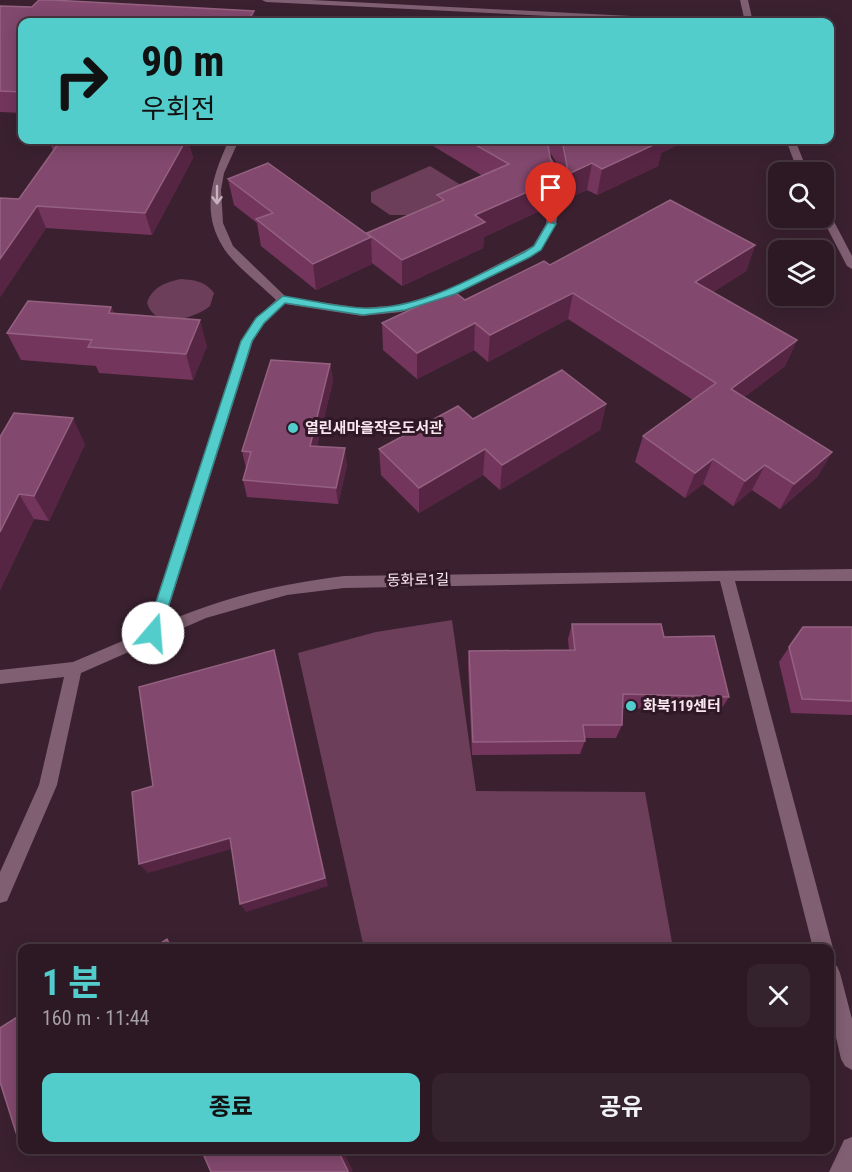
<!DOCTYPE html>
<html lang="ko">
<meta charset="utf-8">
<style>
:root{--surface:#2c1924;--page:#34222c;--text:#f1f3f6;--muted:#a6a0a6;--line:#483841;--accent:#52cdcc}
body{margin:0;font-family:"Roboto Condensed","Noto Sans KR",sans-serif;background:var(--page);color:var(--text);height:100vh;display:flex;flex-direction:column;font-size:22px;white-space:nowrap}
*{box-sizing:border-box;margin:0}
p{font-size:20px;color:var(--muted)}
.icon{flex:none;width:33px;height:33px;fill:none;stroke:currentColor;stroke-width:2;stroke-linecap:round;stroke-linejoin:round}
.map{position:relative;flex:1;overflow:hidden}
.details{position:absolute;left:18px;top:944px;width:816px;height:210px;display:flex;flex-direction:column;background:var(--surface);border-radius:12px;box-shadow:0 3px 15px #0003,0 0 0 2px var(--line)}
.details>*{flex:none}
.guide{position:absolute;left:18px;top:18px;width:816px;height:126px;border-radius:12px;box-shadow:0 3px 15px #0003,0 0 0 2px var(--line);background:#52cdcc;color:#111;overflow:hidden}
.controls{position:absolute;left:768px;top:162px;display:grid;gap:12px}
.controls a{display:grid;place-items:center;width:66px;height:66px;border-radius:12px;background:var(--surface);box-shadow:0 3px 15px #0003,0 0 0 2px var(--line);font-size:30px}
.pin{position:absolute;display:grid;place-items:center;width:51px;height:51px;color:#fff;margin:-62px -26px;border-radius:50% 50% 50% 0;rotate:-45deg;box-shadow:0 0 6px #0007}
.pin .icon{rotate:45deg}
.me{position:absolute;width:66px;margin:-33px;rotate:18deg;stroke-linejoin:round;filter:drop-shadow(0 0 4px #0008)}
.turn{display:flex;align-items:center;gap:21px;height:126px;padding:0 24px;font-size:27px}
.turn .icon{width:78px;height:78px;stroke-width:2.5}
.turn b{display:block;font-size:42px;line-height:51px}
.round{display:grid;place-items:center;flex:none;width:63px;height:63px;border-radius:12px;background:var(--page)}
.summary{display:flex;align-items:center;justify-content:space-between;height:102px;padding:0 24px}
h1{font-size:36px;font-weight:700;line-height:45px;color:var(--accent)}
.primary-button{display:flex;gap:12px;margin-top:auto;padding:12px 24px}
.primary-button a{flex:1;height:69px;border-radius:12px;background:var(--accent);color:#111;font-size:24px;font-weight:700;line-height:69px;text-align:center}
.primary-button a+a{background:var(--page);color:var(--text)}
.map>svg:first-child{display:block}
.green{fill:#6c3e59}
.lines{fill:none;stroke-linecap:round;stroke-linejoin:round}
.minor{fill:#7f5f71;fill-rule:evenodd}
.wall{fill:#74355d}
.shaded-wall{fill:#572544}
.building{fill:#82486d;stroke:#956181;stroke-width:1.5}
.oneway{stroke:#c8b1bd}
.route{fill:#52cdcc;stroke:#358585;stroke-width:1.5}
.poi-dot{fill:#52cdcc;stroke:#301826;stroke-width:2}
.labels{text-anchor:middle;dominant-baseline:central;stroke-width:6;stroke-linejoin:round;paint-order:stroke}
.poi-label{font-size:15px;font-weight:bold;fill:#f9e7f0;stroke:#301826;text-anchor:start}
.street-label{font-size:15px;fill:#f9e7f0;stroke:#301826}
</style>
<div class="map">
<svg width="852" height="1172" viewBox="0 0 852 1172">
<rect width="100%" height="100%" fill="#3b2130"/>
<path class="green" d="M430,166L469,190L416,215H390L371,202V192Z
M181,279C195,280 205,281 214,293L210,306C194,319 155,330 147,303C152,287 166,282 181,279Z
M452,620L476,791L645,792L673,948H364L298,653L376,632Z"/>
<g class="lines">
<path class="minor" d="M262,0H312L710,20L714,22H673L266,2Z
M740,0H748L753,22H745Z
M229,140H239L224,173L221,190L223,223L233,246L286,297L362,308L400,305L448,290L533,246L546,224L551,193L546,165L531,140H539L556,165L561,193L556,224L541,250L456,294L401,312L362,316L285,304L264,324L253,341L164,623C224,597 279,584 344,576L852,569V581H735L833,948L830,955V948H813L720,581L344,588L287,595L206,618L81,673L57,785L7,901L0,903V872L39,785L64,677L0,684V670L73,662L146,631L241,341L256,318L276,300C262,286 232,263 223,247C200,210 213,175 229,140Z
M786,140H795L808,172H798Z
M824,209L829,212L852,256V269L847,266L822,218Z
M830,963L837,966L840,973L852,1019V1070L845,1066L841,1059L830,1011Z
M852,1137V1172H829L844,1140Z"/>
</g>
<path class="wall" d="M0,6L22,22V113L0,112Z
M49,140H192L189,144L193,158L152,235L46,228L0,297V198L19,199L53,151Z
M423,140H688L661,153L658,166L597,195L587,190L562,201L563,192L558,165L549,151L552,167L546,208L484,237L483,248L402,286L372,263V264L316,290L261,246L257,223L234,205L228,179L367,235V233L437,203V195L483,176Z
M755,245L746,271L713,292L797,340L785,366L744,397L832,452L817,477L780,509L752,490L733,506L703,484L685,498L635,462L643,436L693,400L568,319L488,362L474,350L417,379L383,350L382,323L465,300L550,265Z
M111,307L114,313L207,346L193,380L99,373L96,366L21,360L7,333Z
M330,364L333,381L317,446L347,465L338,504L247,497L243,480L246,468L242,451Z
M606,404L600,430L500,490L483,475L419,513L381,475L379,449L473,419Z
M0,437L85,444L49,521L34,519L0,590Z
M572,624L664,637L729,697L720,711L623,708L622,725L616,738H585V741L580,754L472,755L468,665L469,651L569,650L568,639Z
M803,627H852V715L791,713L779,662Z"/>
<path class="shaded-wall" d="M254,11L255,22H247Z
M174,140H192L189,144L193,158L152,235L145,213Z
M652,140H688L661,153L658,166L597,195L602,169Z
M592,163L587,190L562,201L566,175Z
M552,167L546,208L484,237L483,248L402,286V260Z
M37,206L46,228L0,297V259Z
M371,237L372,264L316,290L313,264Z
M755,245L746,271L687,309L695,282Z
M573,293L568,319L488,362L490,335Z
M111,307L121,333L109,313Z
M200,320L207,346L193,380L186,354Z
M475,323L474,350L417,379V353Z
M797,340L785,366L720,415L731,389Z
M330,364L333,381L313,463L310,446Z
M606,404L600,430L500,490L502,465Z
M73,418L85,444L49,521L34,496Z
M345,448L347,465L338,504L336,488Z
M485,449L483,475L419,513V488Z
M832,452L817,477L780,509L794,484Z
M713,459L703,484L685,498L695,473Z
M765,465L752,490L733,506L745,481Z
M19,494L34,519L0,590V532Z
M274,650L278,663L328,886L246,912L240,904Z
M230,838L235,848L148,873L139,864Z
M167,939L177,948H171Z
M25,1149H49L46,1152L22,1151Z
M337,1149H342L353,1171L351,1172H347Z"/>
<path class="building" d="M39,0H52L254,11L247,22H22V92L0,91V6L32,7Z
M61,140H174L172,141L178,140H186L145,213L37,206L0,259V198L19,199Z
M467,140H547L552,167L550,182L475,215L485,222L402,260L367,233L444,200L437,195L509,164Z
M562,140H664L602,169L592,163L566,175L567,166Z
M268,163L371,237L313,264L256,219L273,213L228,179Z
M670,200L755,245L695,282L797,340L731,389L832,452L794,484L765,465L745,481L713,459L695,473L643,436L716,383L573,293L490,335L475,323L417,353L382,323L452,290L465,300L544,261L550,265Z
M28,301L111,307L109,313L200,320L186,354L88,347L92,340L7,333Z
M271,360L330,364L310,446L345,448L336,488L243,480L251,452L242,451Z
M562,370L606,404L502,465L485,449L419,488L379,449L458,406L473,419Z
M14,413L73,418L34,496L19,494L0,532V437Z
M572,624H661L664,637L714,636L729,697L623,694L622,725H583L585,741L473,742L469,651L575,650Z
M803,627H852V701L802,699L789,647Z
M274,650L325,878L240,904L230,838L139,864L132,792L153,786L139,687Z
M167,939L171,948H153Z
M22,1014V1149H25L22,1151L0,1082V1028Z
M201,1149H337L348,1171L347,1172H211Z"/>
<defs><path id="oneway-shaft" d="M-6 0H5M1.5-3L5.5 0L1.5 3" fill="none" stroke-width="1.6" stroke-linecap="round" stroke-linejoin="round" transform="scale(1.5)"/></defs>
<use class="oneway" href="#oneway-shaft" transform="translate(217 195) rotate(90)"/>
<path class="route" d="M548,222L556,224L541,250L530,257L455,294L405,310L363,315L285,303L264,323L252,341L160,633L158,638H148L146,633L241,341L256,318L283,296C309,300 336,307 362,308C418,311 474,277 523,253L534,246Z"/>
<g class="poi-dot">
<circle cx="293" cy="428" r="6"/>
<circle cx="631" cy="706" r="6"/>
</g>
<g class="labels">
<g class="poi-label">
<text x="305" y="428">열린새마을작은도서관</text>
<text x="643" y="706">화북119센터</text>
</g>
<g class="street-label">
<text transform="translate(418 580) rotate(-1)">동화로1길</text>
</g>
</g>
</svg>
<div class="controls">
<a><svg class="icon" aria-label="search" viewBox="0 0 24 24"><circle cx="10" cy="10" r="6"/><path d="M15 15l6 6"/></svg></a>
<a><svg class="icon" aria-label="layers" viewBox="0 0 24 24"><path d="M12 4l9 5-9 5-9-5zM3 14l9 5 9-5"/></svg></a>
</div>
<div class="pin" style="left:551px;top:224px;background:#d93025"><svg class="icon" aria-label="arrive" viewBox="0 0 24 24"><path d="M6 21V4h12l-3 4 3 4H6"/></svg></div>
<svg class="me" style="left:153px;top:633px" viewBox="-20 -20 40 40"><circle r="19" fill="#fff"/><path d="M0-13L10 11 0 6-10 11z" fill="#52cdcc"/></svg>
<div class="guide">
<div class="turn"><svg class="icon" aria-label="right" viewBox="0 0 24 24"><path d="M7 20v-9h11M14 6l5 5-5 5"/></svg><div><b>90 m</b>우회전</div></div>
</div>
<section class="details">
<div class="summary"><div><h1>1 분</h1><p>160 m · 11:44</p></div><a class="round"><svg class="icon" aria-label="close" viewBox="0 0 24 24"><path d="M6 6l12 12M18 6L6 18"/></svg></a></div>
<div class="primary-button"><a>종료</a><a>공유</a></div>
</section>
</div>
